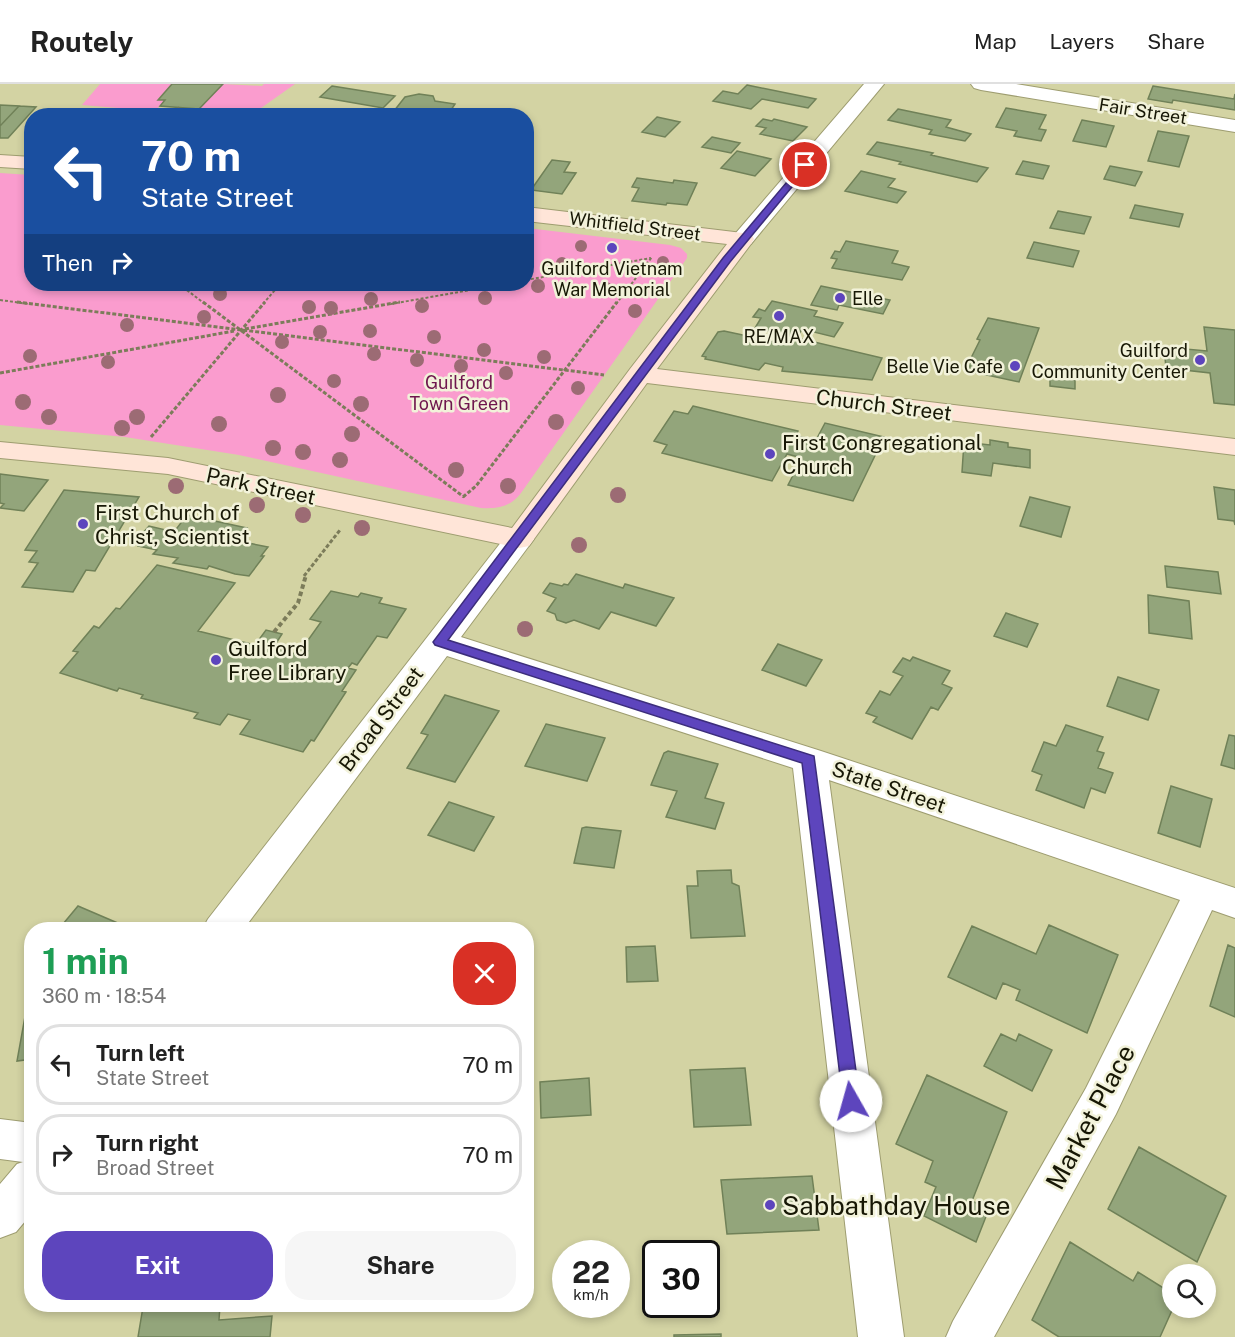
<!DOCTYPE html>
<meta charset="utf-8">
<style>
:root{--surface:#fff;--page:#f6f6f6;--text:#222;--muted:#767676;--line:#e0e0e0;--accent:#5d45bd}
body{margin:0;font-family:"Public Sans",sans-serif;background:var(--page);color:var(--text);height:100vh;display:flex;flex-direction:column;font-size:22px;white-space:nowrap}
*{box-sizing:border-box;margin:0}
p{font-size:20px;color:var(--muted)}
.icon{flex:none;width:33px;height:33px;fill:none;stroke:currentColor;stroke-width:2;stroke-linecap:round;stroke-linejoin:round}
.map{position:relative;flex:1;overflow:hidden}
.details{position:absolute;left:24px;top:838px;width:510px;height:390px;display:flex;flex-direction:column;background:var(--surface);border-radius:24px;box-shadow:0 3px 9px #0003}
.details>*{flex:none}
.hud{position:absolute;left:24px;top:24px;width:510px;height:183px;border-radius:24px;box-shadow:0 3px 9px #0003;background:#1a4fa0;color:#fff;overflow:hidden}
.fabs{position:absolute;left:1162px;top:1180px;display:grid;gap:12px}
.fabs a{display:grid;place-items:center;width:54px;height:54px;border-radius:50%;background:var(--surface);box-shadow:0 3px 9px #0003;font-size:30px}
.speed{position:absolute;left:552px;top:1156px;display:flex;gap:12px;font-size:30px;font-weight:700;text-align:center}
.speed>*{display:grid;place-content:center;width:78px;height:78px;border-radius:50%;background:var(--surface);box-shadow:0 3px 9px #0003;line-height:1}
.speed small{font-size:15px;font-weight:400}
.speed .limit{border:3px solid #111;border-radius:9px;background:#fff;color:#111}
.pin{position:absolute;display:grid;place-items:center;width:51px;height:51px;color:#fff;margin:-26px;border:3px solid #fff;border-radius:50%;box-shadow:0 2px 6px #0007}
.me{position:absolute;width:66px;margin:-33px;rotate:353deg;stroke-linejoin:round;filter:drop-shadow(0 0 4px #0008)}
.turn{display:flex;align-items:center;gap:21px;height:126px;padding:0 18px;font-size:27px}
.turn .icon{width:78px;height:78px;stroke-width:2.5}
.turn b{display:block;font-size:42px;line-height:51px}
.then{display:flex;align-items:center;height:57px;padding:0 18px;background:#0003;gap:12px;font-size:22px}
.round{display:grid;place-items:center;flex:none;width:63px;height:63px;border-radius:24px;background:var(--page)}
.summary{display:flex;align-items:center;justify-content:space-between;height:102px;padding:0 18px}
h1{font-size:36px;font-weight:700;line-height:45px;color:#1e9e55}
.primary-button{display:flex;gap:12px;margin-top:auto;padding:12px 18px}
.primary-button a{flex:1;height:69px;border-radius:24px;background:var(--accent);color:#fff;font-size:24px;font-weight:700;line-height:69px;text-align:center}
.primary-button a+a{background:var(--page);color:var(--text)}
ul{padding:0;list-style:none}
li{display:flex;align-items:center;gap:18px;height:81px;margin:0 12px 9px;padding:0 6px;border:3px solid var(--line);border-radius:24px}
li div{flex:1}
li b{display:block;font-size:22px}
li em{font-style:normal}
header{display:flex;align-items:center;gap:36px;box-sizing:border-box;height:84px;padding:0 30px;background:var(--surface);border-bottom:2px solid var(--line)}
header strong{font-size:28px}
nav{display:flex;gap:33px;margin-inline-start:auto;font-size:21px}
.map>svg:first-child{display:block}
.green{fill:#fa9cce}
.building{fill:#93a57b;stroke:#708158;stroke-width:1.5}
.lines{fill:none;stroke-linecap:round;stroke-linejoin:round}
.street-casing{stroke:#9e9d70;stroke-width:2}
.secondary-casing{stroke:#9e9d70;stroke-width:2}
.path-far2{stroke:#7c7c5a;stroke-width:2;stroke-dasharray:3 2;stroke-linecap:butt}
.path-far1{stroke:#7c7c5a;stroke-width:3;stroke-dasharray:4 2;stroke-linecap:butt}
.path{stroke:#7c7c5a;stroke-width:4;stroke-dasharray:4.5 3;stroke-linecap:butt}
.street{fill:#fff;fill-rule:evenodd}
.secondary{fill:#ffe5d8;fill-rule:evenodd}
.tree{fill:#9c6b74}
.route{fill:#5d45bd;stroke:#3c2d7b;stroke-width:1.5}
.poi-dot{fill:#5d45bd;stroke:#f2f2da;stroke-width:2}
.labels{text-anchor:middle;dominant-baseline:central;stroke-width:5;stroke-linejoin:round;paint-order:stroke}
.far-street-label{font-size:18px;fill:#171705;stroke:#f2f2da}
.far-poi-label{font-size:18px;fill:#171705;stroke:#f2f2da}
.far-park-label{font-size:18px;fill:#6f164e;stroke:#f2f2da}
.street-label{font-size:21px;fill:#171705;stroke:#f2f2da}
.poi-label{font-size:21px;fill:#171705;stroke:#f2f2da;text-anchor:start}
.near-street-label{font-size:26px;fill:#171705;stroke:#f2f2da}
.near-poi-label{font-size:26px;fill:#171705;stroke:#f2f2da;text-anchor:start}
</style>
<header>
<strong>Routely</strong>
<nav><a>Map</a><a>Layers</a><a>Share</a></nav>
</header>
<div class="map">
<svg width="1235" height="1253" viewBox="0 0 1235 1253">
<rect width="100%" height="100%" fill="#d3d3a3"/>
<path class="green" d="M100,0H172L158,15L165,16L155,27L82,21Z
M223,0L262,2L264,0H295L251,31L195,30Z
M0,89L31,91L32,200H526L527,144L670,161L681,164L687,170V174L521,409C510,423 498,425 481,424L239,371L125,353L0,341Z"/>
<path class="building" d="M172,0H223L199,25L160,22L165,16H158Z
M747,1L816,15L808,24L762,15L751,25L713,17L723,7L738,10Z
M332,2L395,12L383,24L320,13Z
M1153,2L1234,15L1235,10V26L1173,16L1172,19L1148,15Z
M419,10L433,12L435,17L455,20L447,32H390L405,13Z
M0,21L19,22L0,42Z
M19,22L36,23L8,54H0V42Z
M1006,24L1046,31L1039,45L1046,46L1041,57L1014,52L1017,47L996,43Z
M898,25L951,36L946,43L971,50L965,57L929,50L932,46L888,36Z
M657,33L680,38L665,53L642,48Z
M763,35L772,37L774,35L807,43L793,57L760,50L766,44L756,42Z
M1082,36L1114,42L1106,63L1073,57Z
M1158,47L1189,52L1179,83L1148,77Z
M712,53L740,59L731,69L702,63Z
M877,58L933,69L931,71L988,84L977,98L899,80L901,78L867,70Z
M737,67L771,75L755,92L721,84Z
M552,76L570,78L564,88L576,89L562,110L531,106Z
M1023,77L1049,82L1043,95L1016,90Z
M1110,82L1142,88L1135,102L1104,95Z
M861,87L895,95L888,103L906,108L897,119L845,107Z
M637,94L673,99L674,96L697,99L687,121L667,119L666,121L632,117L639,104L632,103Z
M1135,121L1183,130L1179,143L1130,134Z
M1058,127L1091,133L1084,150L1050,144Z
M846,157L898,167L892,179L909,183L902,196L832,184L837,175L831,174L835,167L840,168Z
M1034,158L1079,167L1073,183L1027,174Z
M821,202L890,216L883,230L839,221L837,226L811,221Z
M772,217L817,227L814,232L843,239L834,253L802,245L797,254L755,244L761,234L753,233L759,225L765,227Z
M988,234L1039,244L1019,298L968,287L970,282H967L980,256L977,255Z
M1204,243L1235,246V321L1214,319L1210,289L1166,284L1164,263L1207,267Z
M724,247L780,259L785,251L882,274L872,296L782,287L783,283L765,279L759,286L705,275L706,273L702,272L718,248Z
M1050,293L1075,296V305L1050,302Z
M693,322L798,347L796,352L816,356L825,339L884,353L853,417L788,401L802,374L787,370L772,397L662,369L667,361L654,357L674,327L688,330Z
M990,356L1008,359V363L1030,366V384L993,379L991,392L962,388L964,358L990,361Z
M0,390L48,396L24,427L0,424L4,420L0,419Z
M1214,403L1235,406V441L1234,437L1218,435Z
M64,406L139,413L95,487L86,486L73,508L22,503L38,479L29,478L37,467L25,466Z
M1030,413L1070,423L1061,453L1020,442Z
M187,431L247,444L238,457L268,463L261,472H264L249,492L235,490L209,482L207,485L173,479L178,474L153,470L157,466L138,462L139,460L134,459L149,442L174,448Z
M157,481L235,499L198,547L255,561L266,546L282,550L273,564L304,572L308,567L301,566L321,538L310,535L331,507L358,513L361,509L382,514L379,519L406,525L387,554L377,552L357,581L352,579L348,584L356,586L342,607L346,608L314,657L311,656L303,668L240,650L250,636L228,630L220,641L194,634L198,629L141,614L143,611L119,604L117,607L60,589L78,568L73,567L94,542L99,544L116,524L120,525Z
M1165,482L1218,488L1221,510L1167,503Z
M576,490L623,504L625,500L674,514L656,542L611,528L599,545L574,536L566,539L557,536L555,530L547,527L556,514L543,509L550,499L562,502L564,500L568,501Z
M1148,511L1189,517L1192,555L1149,549Z
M1006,529L1038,540L1027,563L994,552Z
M778,560L822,576L806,602L762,586Z
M913,573L950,587L942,600L952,604L938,626L931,623L912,655L873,638L877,633L866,629L880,607L890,611L903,592L893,588L903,574L910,577Z
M1118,593L1159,606L1148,636L1107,622Z
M445,611L499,627L455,698L407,684L428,651L421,649Z
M546,640L605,654L587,697L525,682Z
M1066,641L1103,653L1097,667L1104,669L1098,684L1113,689L1105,709L1091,704L1084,724L1036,706L1042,691L1032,687L1044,658L1056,662Z
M1229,651L1235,652V685L1221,681Z
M668,667L718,680L705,714L724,719L715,745L666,733L677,707L651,701L664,669Z
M1171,702L1212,715L1200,763L1158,749Z
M449,718L494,733L474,767L428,751Z
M586,743L621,747L614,784L574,779L582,744Z
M731,786L732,799L739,802L745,852L691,854L687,802H698L697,787Z
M78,822L134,846H58Z
M1049,841L1118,871L1087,949L1016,916L1020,906L1003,899L996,915L948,893L972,842L1036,870Z
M1228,861L1235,864V933L1210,922Z
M655,862L658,897L627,898L626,863Z
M28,916H32V975L17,977Z
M1001,950L1016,957L1019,950L1052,966L1032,1007L984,982Z
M745,984L751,1041L694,1043L690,986Z
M927,991L1007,1028L972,1117L989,1125L976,1158L924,1132L936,1103L925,1098L933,1077L896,1060Z
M589,994L591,1031L541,1034L540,998Z
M1139,1063L1226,1112L1197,1178L1108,1125Z
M812,1092L819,1146L727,1150L721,1096Z
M1070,1158L1133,1197L1138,1188L1173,1210V1224L1160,1253H1059L1032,1236Z
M167,1221H220L219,1236L272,1232L270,1253H138L143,1223Z
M721,1250V1253H674V1251Z"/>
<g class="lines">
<g class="street-casing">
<path id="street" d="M864,0H884L751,160L743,162L735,160L732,155L735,150Z
M971,0H1016L1235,36V48L981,6L974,4Z
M519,446L529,448L534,455L461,553L821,667L1235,804V834L1212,826L1116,1030L994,1253H946L953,1237L1086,1004L1180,816L829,696L904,1253H858L793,684L447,572L243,846H202L208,835L509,448Z
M0,1035L32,1039V1129L16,1148L0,1154V1100L17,1080L23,1078L0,1075Z"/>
</g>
<g class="secondary-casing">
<path id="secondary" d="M0,71L32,73V85L0,83Z
M526,123L751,150L754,155L751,160L657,285L1235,355V371L647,299L529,462L519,464L168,390L0,374V358L168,374L512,444L630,285L727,160L526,137Z"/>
</g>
<path class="path-far2" d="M172,32L179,23
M526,196L651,174
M179,200L205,220
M0,216L29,220
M263,220L280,200
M391,220L504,200
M616,220L652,173"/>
<path class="path-far1" d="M17,218L604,291
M203,218L464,413
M245,245L400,218
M0,289L234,247
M151,353L265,218
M463,413L476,402L617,218
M304,492L340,446"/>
<path class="path" d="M274,548L298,519L306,491"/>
<use href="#street" class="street"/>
<use href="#secondary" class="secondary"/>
</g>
<g class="tree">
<circle cx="581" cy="162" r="6"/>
<circle cx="663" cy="178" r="6"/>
<circle cx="562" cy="179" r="6"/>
<circle cx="538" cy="202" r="7"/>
<circle cx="606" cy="205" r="7"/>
<circle cx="220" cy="210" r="7"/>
<circle cx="485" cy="214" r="7"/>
<circle cx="371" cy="215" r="7"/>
<circle cx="422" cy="222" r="7"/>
<circle cx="309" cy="223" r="7"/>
<circle cx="331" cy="224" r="7"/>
<circle cx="635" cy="227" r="7"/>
<circle cx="204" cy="233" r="7"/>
<circle cx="127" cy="241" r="7"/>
<circle cx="370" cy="247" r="7"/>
<circle cx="320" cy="248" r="7"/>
<circle cx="434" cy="253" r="7"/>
<circle cx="282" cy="258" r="7"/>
<circle cx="484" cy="266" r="7"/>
<circle cx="374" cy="270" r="7"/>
<circle cx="30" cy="272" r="7"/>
<circle cx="544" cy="273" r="7"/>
<circle cx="417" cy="276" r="7"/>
<circle cx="108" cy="278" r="7"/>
<circle cx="461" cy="282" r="7"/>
<circle cx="506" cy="289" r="7"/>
<circle cx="334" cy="297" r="7"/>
<circle cx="578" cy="304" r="7"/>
<circle cx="278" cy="311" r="8"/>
<circle cx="23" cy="318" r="8"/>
<circle cx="361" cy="320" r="8"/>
<circle cx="49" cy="333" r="8"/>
<circle cx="137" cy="333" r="8"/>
<circle cx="556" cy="338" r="8"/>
<circle cx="219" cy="340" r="8"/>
<circle cx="122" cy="344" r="8"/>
<circle cx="352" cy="350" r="8"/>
<circle cx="273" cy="364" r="8"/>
<circle cx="303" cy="368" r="8"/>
<circle cx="340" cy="376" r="8"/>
<circle cx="456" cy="386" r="8"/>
<circle cx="176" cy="402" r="8"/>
<circle cx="508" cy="402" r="8"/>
<circle cx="618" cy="411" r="8"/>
<circle cx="257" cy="421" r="8"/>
<circle cx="303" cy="431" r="8"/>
<circle cx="362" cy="444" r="8"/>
<circle cx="579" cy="461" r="8"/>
<circle cx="525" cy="545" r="8"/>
</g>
<path class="route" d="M802,80L810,81L730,178L448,556L814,672L860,1017L857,1023L851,1025L845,1023L843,1017L802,679L435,561L433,558L723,174Z"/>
<g class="poi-dot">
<circle cx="612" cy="164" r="6"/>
<circle cx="840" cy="214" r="6"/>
<circle cx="779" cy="232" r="6"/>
<circle cx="1200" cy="276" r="6"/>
<circle cx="1015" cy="282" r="6"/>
<circle cx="770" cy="370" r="6"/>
<circle cx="83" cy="440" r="6"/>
<circle cx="216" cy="576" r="6"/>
<circle cx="770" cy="1121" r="6"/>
</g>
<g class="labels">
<g class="far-street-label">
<text transform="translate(1143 27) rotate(9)">Fair Street</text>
<text transform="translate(635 142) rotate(7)">Whitfield Street</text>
</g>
<g class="far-poi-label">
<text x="612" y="184">Guilford Vietnam<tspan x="612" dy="21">War Memorial</tspan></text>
<text x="852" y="214" text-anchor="start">Elle</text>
<text x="779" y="252">RE/MAX</text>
<text x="1188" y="266" text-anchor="end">Guilford<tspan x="1188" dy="21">Community Center</tspan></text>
<text x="1003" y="282" text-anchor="end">Belle Vie Cafe</text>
</g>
<g class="far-park-label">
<text x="459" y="298">Guilford<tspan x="459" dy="21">Town Green</tspan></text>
</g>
<g class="street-label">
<text transform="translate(884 321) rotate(7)">Church Street</text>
<text transform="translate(261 402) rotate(12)">Park Street</text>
<text transform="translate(381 635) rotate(-53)">Broad Street</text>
<text transform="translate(889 703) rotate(19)">State Street</text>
</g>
<g class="poi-label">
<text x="782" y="358">First Congregational<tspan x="782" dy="24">Church</tspan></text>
<text x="95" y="428">First Church of<tspan x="95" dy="24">Christ, Scientist</tspan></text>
<text x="228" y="564">Guilford<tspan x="228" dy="24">Free Library</tspan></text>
</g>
<g class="near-street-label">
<text transform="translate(1090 1033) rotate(-62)">Market Place</text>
</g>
<g class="near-poi-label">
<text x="782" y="1121">Sabbathday House</text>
</g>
</g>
</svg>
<div class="fabs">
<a><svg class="icon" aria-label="search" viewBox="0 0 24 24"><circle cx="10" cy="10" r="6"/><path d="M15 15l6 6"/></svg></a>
</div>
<div class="speed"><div>22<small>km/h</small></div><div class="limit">30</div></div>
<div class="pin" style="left:805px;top:81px;background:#d93025"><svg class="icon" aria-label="arrive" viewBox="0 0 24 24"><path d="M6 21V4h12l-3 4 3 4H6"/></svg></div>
<svg class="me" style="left:851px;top:1017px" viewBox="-20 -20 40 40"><circle r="19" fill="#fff"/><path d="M0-13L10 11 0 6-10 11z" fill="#5d45bd"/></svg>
<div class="hud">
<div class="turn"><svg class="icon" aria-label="left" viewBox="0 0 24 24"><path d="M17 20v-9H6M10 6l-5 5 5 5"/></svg><div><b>70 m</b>State Street</div></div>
<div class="then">Then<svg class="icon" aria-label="right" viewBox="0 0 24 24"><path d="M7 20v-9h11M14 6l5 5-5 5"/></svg></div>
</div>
<section class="details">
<div class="summary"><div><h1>1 min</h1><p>360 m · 18:54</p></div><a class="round" style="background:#d93025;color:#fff"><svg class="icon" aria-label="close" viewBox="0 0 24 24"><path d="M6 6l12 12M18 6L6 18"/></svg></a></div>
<ul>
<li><svg class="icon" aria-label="left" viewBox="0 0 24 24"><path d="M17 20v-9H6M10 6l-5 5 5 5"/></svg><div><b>Turn left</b><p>State Street</p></div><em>70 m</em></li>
<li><svg class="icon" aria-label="right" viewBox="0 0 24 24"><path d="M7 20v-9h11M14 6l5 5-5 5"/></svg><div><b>Turn right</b><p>Broad Street</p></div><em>70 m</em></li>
</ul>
<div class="primary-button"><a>Exit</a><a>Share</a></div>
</section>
</div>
